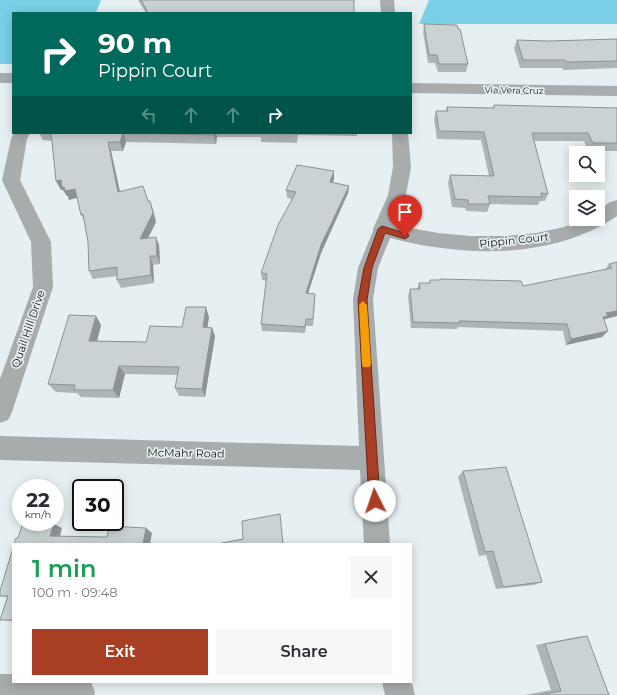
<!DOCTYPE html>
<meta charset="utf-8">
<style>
:root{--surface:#fff;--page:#f7f7f7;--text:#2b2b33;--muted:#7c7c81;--accent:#a83f24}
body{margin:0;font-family:Montserrat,sans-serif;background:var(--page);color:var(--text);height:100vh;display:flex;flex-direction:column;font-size:15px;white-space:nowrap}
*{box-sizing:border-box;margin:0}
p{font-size:13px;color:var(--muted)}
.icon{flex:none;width:22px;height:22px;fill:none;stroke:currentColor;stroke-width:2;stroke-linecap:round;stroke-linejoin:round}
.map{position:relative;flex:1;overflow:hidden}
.drawer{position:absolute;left:12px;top:543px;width:400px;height:140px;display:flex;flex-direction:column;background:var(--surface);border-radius:0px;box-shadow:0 2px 10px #0003}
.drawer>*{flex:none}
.guide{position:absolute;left:12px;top:12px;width:400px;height:122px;border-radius:0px;box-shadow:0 2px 10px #0003;background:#00695c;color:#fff;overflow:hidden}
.tools{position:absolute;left:569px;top:146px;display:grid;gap:8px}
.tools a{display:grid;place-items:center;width:36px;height:36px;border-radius:0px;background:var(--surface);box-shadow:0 2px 10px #0003;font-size:20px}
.speed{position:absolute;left:12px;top:479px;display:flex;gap:8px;font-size:20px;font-weight:700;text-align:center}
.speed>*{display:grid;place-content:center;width:52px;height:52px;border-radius:50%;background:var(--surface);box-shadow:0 2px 10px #0003;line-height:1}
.speed small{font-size:10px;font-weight:400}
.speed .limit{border:2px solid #111;border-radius:6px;background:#fff;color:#111}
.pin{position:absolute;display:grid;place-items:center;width:34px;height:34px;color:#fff;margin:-41px -17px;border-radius:50% 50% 50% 0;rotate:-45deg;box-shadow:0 0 4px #0007}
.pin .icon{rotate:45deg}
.me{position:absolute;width:44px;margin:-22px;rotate:356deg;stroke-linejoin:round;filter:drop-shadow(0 0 3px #0008)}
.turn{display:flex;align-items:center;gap:14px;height:84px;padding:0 20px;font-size:18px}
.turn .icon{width:52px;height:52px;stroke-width:2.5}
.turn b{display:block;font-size:28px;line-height:34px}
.lanes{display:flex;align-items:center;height:38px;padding:0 20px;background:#0003;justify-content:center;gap:20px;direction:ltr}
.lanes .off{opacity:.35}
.round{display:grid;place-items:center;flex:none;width:42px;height:42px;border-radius:0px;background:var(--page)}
.headline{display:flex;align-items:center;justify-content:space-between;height:68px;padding:0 20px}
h1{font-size:24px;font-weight:600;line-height:30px;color:#1e9e55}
.button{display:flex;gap:8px;margin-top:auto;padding:8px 20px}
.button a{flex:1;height:46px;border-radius:0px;background:var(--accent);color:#fff;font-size:16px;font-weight:600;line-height:46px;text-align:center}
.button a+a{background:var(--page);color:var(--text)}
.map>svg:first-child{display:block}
.green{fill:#7ad0e6}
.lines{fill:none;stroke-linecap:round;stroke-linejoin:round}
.minor{fill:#a8acad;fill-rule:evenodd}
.wall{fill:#aeb5b6}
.shaded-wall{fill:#8d9394}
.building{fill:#cad2d4;stroke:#8d9394}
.route{fill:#a83f24;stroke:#6d2917}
.slow{fill:#f59e0b}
.labels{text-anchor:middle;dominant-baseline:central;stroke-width:3.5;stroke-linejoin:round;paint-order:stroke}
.far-street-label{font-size:9px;fill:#131617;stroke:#e6eff1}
.street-label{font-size:11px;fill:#131617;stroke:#e6eff1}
</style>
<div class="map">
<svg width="617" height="695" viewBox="0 0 617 695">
<rect width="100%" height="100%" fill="#e6eff1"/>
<path class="green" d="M0,0H101L96,13H13V64H0Z
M429,0H617V24H419Z"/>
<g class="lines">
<path class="minor" d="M380,0H394L395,13H381Z
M0,73H13V83H0Z
M411,83L617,86V96L411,93Z
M14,133H30L27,139L20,180L51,242L53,287L12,412L8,420L0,423V379L33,287L31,242L2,180L11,139Z
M392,133H408L411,167L406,195L394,225L438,233L471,236H504L536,233L564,227L583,219H598V211L610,202L617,200V216C553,260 462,257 390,238L378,268L373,299L390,544H364L360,470L0,460V436L359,446L353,299L358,268L373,231V229L388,195L393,167Z
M0,674H13V682H91L95,692L94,695H0Z
M411,679L415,695H385L382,682H411Z"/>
</g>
<path class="wall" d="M138,0H354V13H146Z
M424,24L458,29L468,64L466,72H438L435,63H428L423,32Z
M617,39V68L563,70L562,68H520L514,48L517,40L548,41Z
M494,105L617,108V151H588L584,141H534L548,194L545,201H540L538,205L490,204L487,212L466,211L465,208L452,207L448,183L450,175L489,176L481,140L437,139L434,119L436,111H446L447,107L493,108Z
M39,133H357V136L298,135L297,143L261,142V137H217L216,144L126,142L123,151H111L120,192L148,201L153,209L156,222L148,238L159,245L160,264L153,265L154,283L121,288L117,280V276L93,279L89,271L88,242L84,220L81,215L77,198L69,200L68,196H67L63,190H61L52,141L43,140Z
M334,171V179L333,183L349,186L348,193L321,253L308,293L315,300L313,326H306L305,333L262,331L261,324L266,281L262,280L261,273L292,199L287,198L286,190Z
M617,262V316L605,319L604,320L602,337L566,345L563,331L458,327L457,329L411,328L408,296L410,289H417L419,283H429L430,280H440V279L523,286L605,270L609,264Z
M96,316L101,325L97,341L146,342L182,327L209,317L207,327L212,328L215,336L205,397L179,396L175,388L178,375L125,374L119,398L81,397L77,393L56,392L48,384Z
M463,471L542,582L534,585L496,589L486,555L479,556L458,477Z
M13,548V621L0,620L7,597L0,596Z
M587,636L609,695H525L551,690L536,645L577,637Z"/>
<path class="shaded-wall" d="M123,133L126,142L123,151L120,142Z
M215,133H216L217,137L216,144L214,135Z
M108,142L111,151L122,201L118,192Z
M334,171V179L330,190V182Z
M61,180L75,189L79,197L69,200L68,196H67L63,190H61L56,181Z
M349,186L348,193L321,253L306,300V293L321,245Z
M150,201L156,222L143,248L140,239Z
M156,237L159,245L160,264L157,256Z
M150,256L153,265L154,283L151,275Z
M206,307L209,317L206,336L203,327Z
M617,311V316L605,319L602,323L601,320L606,313Z
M96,316L101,325L95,349L89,341Z
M212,328L215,336L205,397L202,389Z
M608,331L602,337L566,345L571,339Z
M119,366L125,374L119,398L113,390Z
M54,524L62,528L59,540L50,536Z
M146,528L152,533L150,544H143Z"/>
<path class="building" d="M141,0H354V13H148Z
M424,24L457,25L458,29H460L468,64H439L437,55H429Z
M617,39V61L566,62L565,60H523L517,40L548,41Z
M494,105L617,108V143H593L588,133H532L548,194L541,193L542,197L488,196L490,204H468V200L455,199L450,175L494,176L484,132L439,131L436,111H448L447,107L494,108Z
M51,133H123L120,142H108L118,192L143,186L148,201H150L153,213L140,239L156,237L157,256H150L151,275L117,280V267L89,271L88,242L83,214L81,215L75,189L65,191L64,187L62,188L61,180L56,181Z
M137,133H215L214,135Z
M261,133H297V134Z
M297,165L334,171L330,182L349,186L321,245L306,293L315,294L313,319H306L305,327L261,324L267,274L261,273L278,225L296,192L286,190Z
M617,262V311L606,313L608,316L603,317L608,331L571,339L567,324L459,321L460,323L413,322L410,289H420L419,283H430V280H440V279L521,281L523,286L612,268L609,264Z
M186,307H206L203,327L212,328L202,389L175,388L179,367L119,366L113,390H74L75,385L48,384L69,315L96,316L89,341L146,342L150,326L182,327Z
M506,467L542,582L503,587L493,551L485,552L463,471Z
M280,514L283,544H217L243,539L242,521Z
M23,523L54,524L50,536L107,537L109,526L146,528L143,544H14L16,538H18Z
M13,548V620H0L8,596H0V591Z
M587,636L609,695H540L561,691L545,644Z"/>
<path class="route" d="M382,226L408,234L409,236L405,239L385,233L372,268L367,300L380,501L378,505L375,506L371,505L369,501L358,300L364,268L378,229Z"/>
<path class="slow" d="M363,301L367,305L371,364L370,367H363L362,364L359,305Z"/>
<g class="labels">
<g class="far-street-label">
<text transform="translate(514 90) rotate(1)">Via Vera Cruz</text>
</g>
<g class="street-label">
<text transform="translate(514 240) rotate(-6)">Pippin Court</text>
<text transform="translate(28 329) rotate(-71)">Quail Hill Drive</text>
<text transform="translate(186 453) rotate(1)">McMahr Road</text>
</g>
</g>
</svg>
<div class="tools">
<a><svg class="icon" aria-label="search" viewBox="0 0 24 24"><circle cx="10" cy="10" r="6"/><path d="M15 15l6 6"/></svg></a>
<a><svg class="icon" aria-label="layers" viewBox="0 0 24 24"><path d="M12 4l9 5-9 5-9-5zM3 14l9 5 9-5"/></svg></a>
</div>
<div class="speed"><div>22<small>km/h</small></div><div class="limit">30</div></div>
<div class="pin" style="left:405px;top:236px;background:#d93025"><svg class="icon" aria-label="arrive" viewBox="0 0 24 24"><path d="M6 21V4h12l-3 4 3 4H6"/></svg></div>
<svg class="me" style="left:375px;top:501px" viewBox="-20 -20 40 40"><circle r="19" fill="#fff"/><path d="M0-13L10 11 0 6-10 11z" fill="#a83f24"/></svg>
<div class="guide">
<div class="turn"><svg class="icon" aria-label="right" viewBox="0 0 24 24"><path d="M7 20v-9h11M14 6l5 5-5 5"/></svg><div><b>90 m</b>Pippin Court</div></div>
<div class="lanes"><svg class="icon off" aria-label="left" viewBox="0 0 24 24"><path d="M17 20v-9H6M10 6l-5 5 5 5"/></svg><svg class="icon off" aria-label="ahead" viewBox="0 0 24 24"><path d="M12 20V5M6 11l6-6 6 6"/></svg><svg class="icon off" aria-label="ahead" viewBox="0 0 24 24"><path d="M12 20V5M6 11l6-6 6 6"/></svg><svg class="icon" aria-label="right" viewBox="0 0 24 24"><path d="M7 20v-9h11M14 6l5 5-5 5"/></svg></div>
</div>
<section class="drawer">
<div class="headline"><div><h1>1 min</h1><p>100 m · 09:48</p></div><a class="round"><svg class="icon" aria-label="close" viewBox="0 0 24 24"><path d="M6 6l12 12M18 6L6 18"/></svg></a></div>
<div class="button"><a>Exit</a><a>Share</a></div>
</section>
</div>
